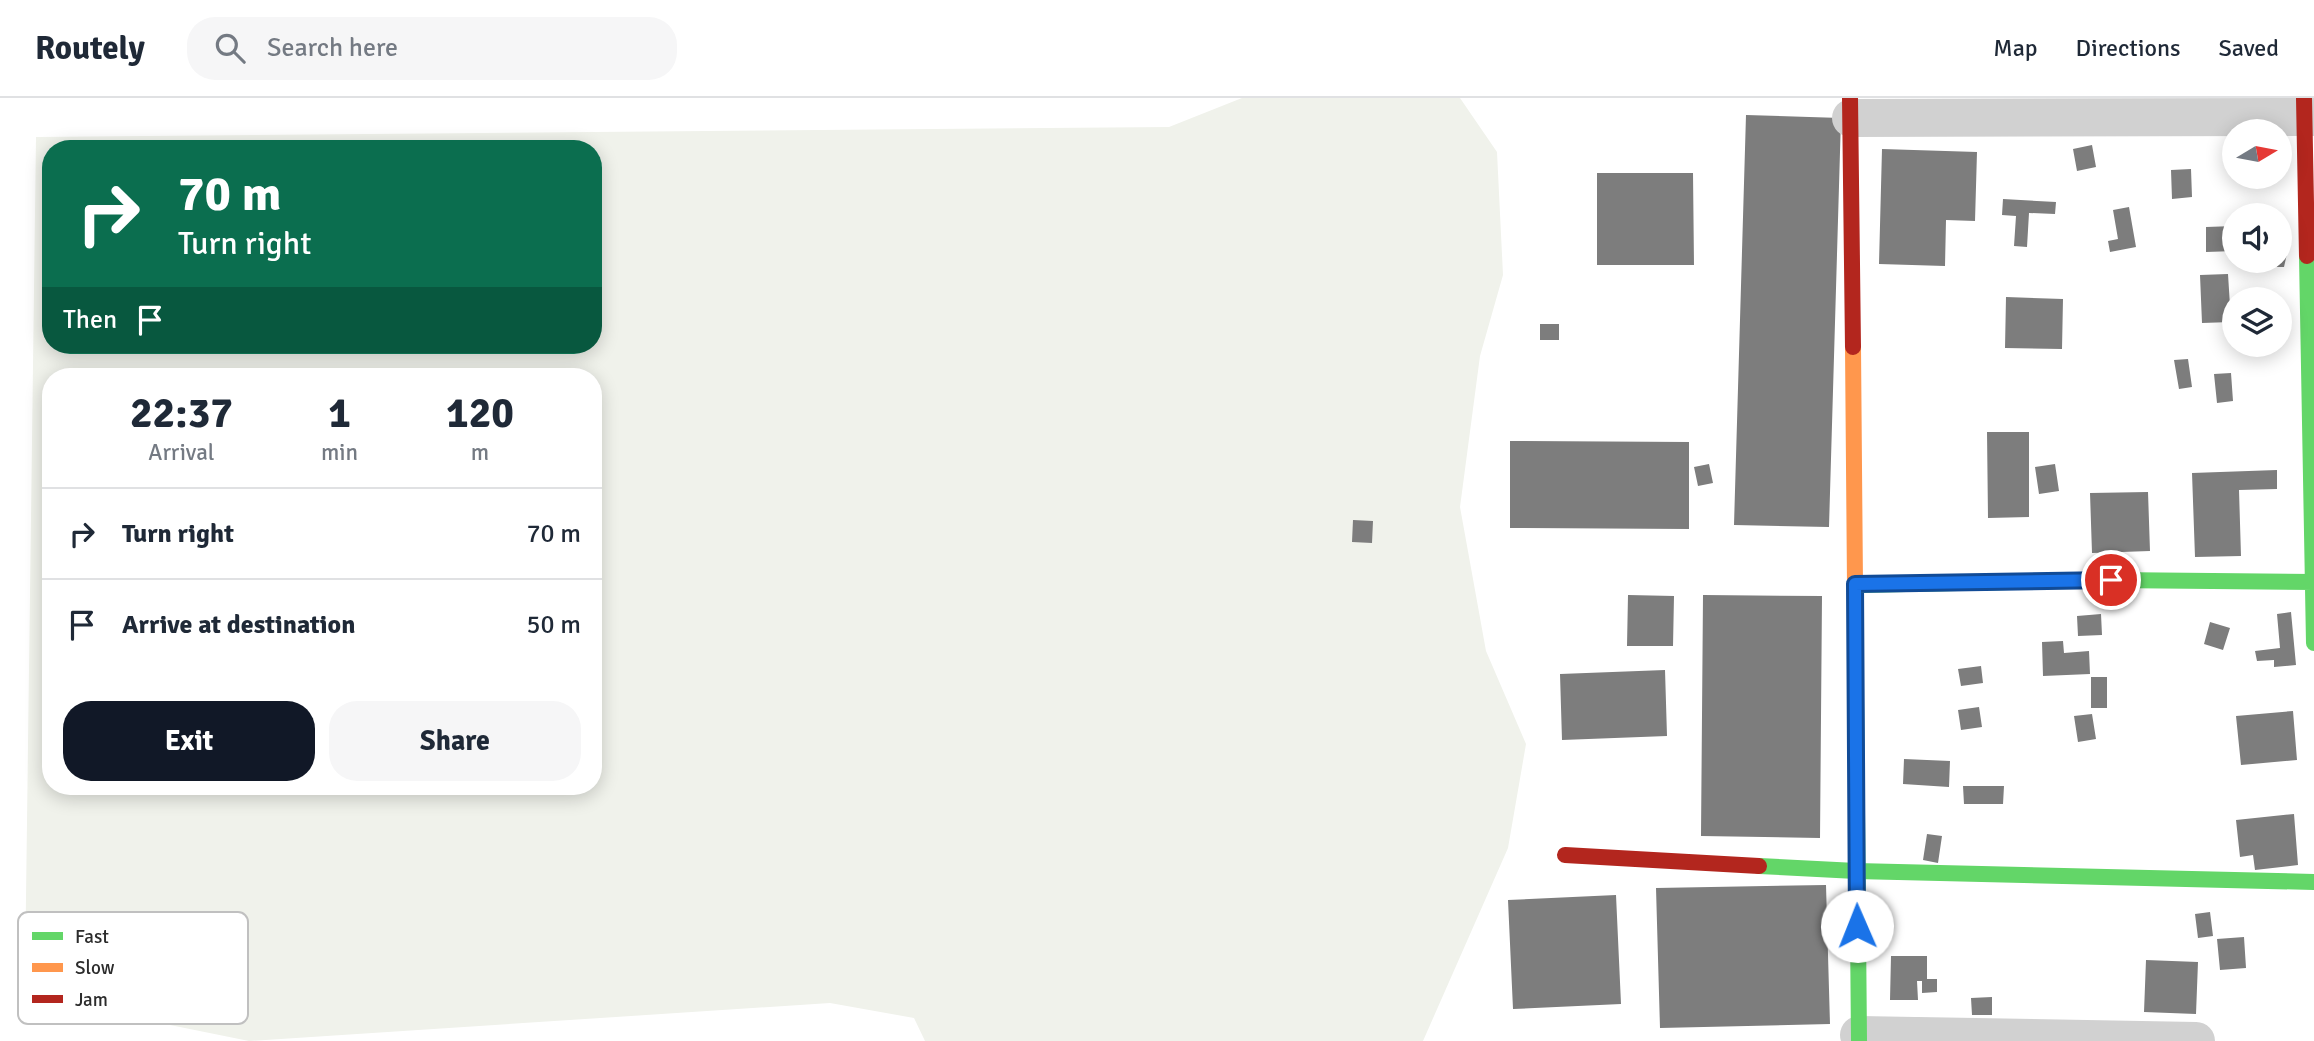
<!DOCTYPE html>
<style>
:root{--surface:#fff;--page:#f6f6f7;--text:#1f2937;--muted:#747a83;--line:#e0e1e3;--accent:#111827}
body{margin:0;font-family:Signika,sans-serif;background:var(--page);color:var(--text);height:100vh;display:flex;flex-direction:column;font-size:26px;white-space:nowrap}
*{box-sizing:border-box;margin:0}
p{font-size:23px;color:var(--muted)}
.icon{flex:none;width:38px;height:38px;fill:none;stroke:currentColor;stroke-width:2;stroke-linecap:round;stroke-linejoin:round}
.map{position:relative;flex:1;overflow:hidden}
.sheet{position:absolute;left:42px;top:270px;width:560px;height:427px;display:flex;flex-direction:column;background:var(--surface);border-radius:28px;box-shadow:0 4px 18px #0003}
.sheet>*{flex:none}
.guide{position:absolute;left:42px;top:42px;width:560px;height:214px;border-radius:28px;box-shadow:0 4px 18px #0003;background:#0b6e4f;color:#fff;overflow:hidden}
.needle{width:46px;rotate:80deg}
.controls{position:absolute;left:2222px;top:21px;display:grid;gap:14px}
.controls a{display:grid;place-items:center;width:70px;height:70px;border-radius:50%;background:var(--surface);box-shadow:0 4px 18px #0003;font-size:35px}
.pin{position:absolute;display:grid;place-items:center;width:60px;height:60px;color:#fff;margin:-30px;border:4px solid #fff;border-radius:50%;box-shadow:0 2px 7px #0007}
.me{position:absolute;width:77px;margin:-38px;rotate:359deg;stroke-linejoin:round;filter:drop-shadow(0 0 5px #0008)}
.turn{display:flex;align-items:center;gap:24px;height:147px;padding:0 21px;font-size:32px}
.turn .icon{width:91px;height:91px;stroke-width:2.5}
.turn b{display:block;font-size:49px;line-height:60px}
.then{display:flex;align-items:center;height:66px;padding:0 21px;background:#0003;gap:14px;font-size:26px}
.eta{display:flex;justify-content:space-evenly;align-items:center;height:119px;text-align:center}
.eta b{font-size:42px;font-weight:700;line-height:49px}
.cta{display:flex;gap:14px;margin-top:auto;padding:14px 21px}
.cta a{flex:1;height:80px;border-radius:28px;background:var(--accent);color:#fff;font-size:28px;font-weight:700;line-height:80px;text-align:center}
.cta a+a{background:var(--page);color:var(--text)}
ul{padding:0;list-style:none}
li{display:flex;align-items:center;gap:21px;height:91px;padding:0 21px;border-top:2px solid var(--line)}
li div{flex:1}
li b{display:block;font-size:26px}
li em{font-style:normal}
header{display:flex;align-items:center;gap:42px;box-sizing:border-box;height:98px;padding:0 35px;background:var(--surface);border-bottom:2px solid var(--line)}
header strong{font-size:33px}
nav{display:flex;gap:38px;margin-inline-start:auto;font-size:24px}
.search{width:490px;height:63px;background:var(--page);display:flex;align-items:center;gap:18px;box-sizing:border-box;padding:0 24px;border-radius:28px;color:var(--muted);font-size:26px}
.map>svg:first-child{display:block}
.green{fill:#f0f2eb;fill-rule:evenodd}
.building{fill:#7d7d7d}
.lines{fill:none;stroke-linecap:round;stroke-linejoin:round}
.street{stroke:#d1d1d1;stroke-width:38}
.fast{stroke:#63d668;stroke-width:16}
.slow{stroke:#ff974d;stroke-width:16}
.jam{stroke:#b3261e;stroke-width:16}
.route-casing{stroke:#114b97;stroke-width:18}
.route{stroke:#1a73e8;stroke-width:12}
.key{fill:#fff;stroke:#c0c0c0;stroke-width:2}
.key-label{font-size:19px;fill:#2c2c2c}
</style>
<header>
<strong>Routely</strong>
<div class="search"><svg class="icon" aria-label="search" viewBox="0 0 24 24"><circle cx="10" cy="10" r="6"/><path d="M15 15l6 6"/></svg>Search here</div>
<nav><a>Map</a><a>Directions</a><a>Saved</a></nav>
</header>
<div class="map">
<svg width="2314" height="943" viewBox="0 0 2314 943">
<rect width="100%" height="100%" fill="#fff"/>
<path class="green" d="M1242,0H1460L1497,54L1503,177L1480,258L1460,409L1486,553L1526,646L1508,750L1423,943H925L914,920L830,905L249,943L170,927L95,905L25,876L36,39L1169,29ZM51,51H593V247H51ZM51,278H593V688H51Z"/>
<path class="building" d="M1746,17L1841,20L1829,429L1734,427Z
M2092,47L2096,69L2077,73L2073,51Z
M1882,51L1977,54L1975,123L1946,122L1945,168L1879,166Z
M2191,71L2192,99L2172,101L2171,72Z
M1597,75H1693L1694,167H1597Z
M2003,101L2056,104L2055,116L2029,115L2027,149L2014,148L2016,118L2002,117Z
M2129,109L2136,149L2110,154L2108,143L2118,141L2113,112Z
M2235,128V153L2206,154V129Z
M2280,138H2291L2284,169H2264L2266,163H2280Z
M2228,176L2231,224L2202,225L2200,177Z
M2006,199L2063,201L2062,251L2005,250Z
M1540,226H1559V242H1540Z
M2188,261L2192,289L2179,291L2174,262Z
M2231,275L2233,303L2217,305L2214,276Z
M1987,334H2029V419L1988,420Z
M1510,343L1689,344V431L1510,430Z
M1709,366L1713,385L1698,388L1694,369Z
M2055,366L2059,393L2039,396L2035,369Z
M2277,372V391L2239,392L2241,458L2195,459L2192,375Z
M2148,394L2150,453L2092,455L2090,395Z
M1353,422L1373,423L1372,445L1352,444Z
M1628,497L1674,498L1673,548H1627Z
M1703,497L1822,498L1820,740L1701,738Z
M2291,514L2296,567L2274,569V562L2257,563L2255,553L2280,550L2277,516Z
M2101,516L2102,537L2078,538L2077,518Z
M2210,524L2230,530L2223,552L2204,546Z
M2063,543L2064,555L2089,553L2090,576L2043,578L2042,544Z
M1981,568L1983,585L1961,588L1958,571Z
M1665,572L1667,638L1562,642L1560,576Z
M2091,579H2107V610H2091Z
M1979,609L1982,629L1961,632L1958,612Z
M2293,613L2297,662L2241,667L2236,618Z
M2092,616L2096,641L2078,644L2074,618Z
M1904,661L1950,663L1949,689L1903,686Z
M1963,688H2004L2003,706H1964Z
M2294,716L2298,767L2255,772L2253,757L2240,759L2236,722Z
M1927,736L1942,738L1938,765L1923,762Z
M1826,787L1830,926L1660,930L1656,790Z
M1616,797L1621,906L1513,911L1508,802Z
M2210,814L2213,838L2198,840L2195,816Z
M2244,839L2246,870L2220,872L2217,841Z
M1891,858H1927V881H1937V894L1922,895V883H1917L1918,902H1890Z
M2146,862L2198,864L2196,916L2144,914Z
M1992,899V917H1972L1971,900Z"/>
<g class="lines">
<path class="street" d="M1851,20L2314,19
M1859,937L2196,943"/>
<path class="fast" d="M2307,158L2314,545
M1759,768L1856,773L2314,784
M1859,943L1855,487L2111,482L2314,484"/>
<path class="slow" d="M1853,249L1855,487"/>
<path class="jam" d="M1850,0L1853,249
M2304,0L2307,158
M1565,757L1759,768"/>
</g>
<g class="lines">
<g class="route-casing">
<path id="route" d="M1857,828L1855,486L2111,482"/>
</g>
<use href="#route" class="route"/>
</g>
<rect x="18" y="814" width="230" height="112" rx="10" class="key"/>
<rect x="32" y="834" width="31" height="8" fill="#63d668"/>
<rect x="32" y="865" width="31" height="9" fill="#ff974d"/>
<rect x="32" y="897" width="31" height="8" fill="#b3261e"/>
<g class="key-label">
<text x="75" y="845">Fast</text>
<text x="75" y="876">Slow</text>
<text x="75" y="908">Jam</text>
</g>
</svg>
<div class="controls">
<a><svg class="needle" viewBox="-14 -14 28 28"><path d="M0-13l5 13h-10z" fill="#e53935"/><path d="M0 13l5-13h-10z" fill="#747a83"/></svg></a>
<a><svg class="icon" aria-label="sound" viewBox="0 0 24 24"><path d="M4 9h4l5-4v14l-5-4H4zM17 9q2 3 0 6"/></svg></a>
<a><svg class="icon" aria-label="layers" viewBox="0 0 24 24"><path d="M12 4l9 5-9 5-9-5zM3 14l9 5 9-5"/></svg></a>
</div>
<div class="pin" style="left:2111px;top:482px;background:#d93025"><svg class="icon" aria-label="arrive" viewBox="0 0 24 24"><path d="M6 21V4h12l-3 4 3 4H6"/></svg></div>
<svg class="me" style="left:1857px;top:828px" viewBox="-20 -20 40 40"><circle r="19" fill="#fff"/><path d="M0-13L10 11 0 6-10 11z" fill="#1a73e8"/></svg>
<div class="guide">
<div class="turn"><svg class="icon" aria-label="right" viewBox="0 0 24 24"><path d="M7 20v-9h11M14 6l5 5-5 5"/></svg><div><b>70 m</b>Turn right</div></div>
<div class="then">Then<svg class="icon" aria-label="arrive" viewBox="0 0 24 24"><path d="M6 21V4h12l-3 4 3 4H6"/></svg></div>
</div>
<section class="sheet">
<div class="eta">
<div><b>22:37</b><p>Arrival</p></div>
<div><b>1</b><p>min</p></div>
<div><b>120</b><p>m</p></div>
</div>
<ul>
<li><svg class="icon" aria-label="right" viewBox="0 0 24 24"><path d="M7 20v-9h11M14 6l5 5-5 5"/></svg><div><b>Turn right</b></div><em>70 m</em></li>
<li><svg class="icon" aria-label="arrive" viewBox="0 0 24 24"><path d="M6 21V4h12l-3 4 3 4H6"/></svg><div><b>Arrive at destination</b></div><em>50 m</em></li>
</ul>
<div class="cta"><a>Exit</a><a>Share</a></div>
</section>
</div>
